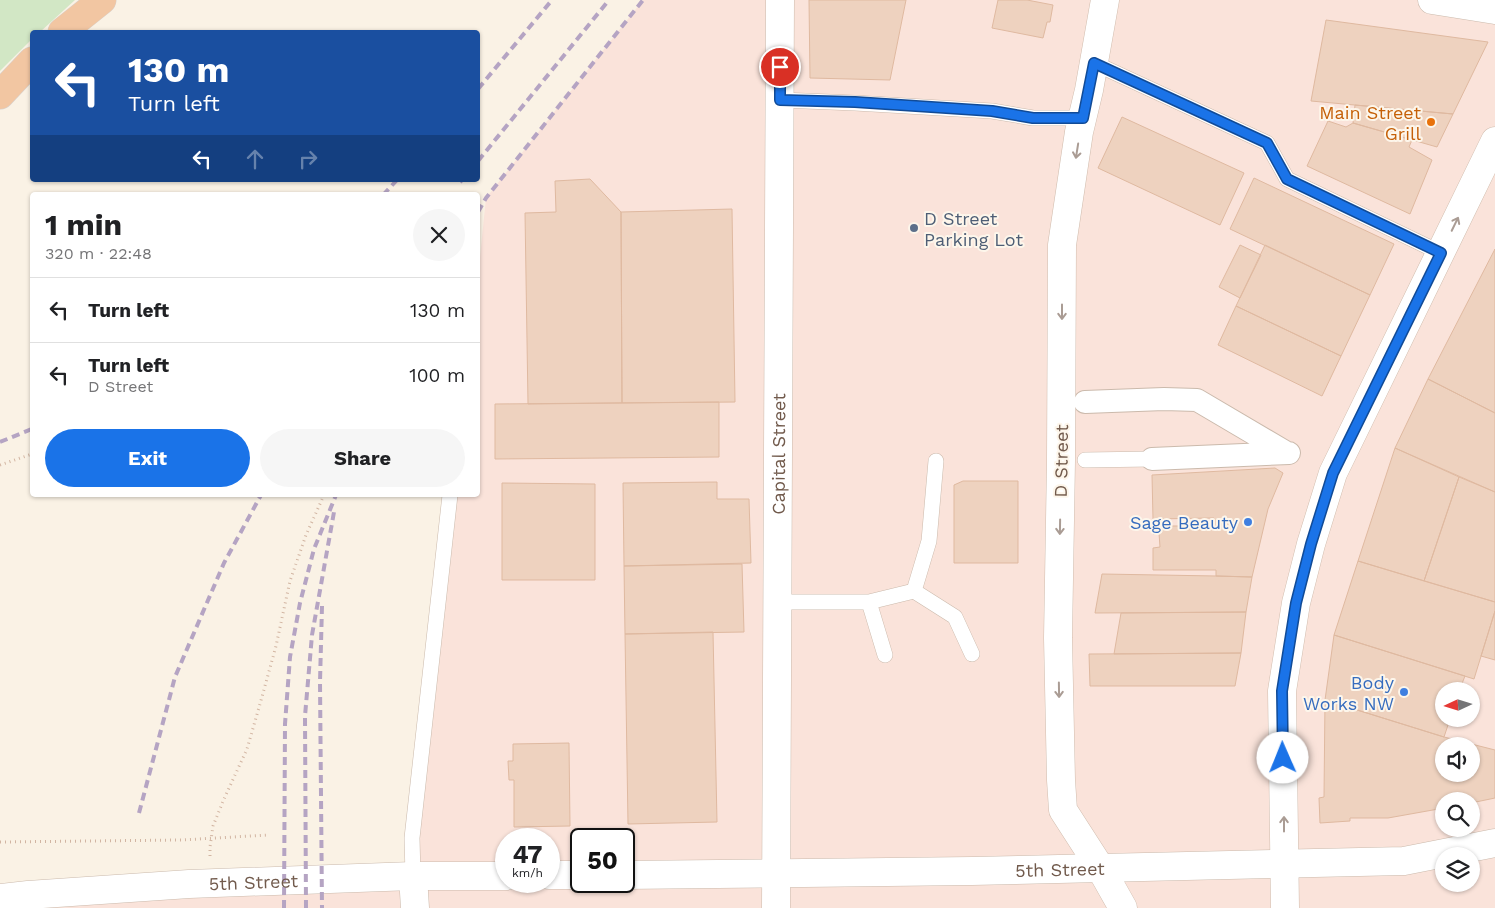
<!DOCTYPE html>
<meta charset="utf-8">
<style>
:root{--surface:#fff;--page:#f6f6f6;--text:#202124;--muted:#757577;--line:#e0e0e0;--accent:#1a73e8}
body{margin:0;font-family:"Work Sans",sans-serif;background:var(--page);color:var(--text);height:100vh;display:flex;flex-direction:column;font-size:19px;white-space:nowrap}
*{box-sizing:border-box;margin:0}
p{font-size:16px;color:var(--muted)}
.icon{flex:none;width:28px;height:28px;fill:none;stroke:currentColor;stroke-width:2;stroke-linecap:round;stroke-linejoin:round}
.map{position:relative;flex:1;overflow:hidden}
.panel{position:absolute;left:30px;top:192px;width:450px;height:305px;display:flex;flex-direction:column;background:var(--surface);border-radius:5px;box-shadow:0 1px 4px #0004}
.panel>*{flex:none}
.banner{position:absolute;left:30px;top:30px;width:450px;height:152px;border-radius:5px;box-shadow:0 1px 4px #0004;background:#1a4fa0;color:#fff;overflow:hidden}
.needle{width:32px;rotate:266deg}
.buttons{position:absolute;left:1435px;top:682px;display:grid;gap:10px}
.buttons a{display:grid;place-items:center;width:45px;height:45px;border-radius:50%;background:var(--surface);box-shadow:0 1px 4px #0004;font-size:25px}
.speed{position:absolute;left:495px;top:828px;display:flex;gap:10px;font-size:25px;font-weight:700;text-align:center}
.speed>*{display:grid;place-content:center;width:65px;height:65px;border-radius:50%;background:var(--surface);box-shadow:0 1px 4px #0004;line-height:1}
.speed small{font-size:12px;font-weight:400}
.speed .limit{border:2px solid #111;border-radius:8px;background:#fff;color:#111}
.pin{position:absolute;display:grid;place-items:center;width:42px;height:42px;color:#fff;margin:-21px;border:2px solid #fff;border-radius:50%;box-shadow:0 1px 5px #0007}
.me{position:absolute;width:55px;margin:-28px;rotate:359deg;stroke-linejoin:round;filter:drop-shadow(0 0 4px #0008)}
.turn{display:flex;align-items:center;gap:18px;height:105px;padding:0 15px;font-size:22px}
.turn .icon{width:65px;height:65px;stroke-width:2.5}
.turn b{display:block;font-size:35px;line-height:42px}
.lanes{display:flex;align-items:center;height:48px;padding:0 15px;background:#0003;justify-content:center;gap:25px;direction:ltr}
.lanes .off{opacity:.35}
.round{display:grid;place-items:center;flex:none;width:52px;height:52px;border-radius:26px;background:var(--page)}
.overview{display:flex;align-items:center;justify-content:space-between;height:85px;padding:0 15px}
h1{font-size:30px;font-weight:700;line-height:38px}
.cta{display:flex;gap:10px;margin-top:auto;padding:10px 15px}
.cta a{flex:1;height:58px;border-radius:30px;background:var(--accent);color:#fff;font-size:20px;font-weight:700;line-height:58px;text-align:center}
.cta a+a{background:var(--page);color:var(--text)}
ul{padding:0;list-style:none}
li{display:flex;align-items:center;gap:15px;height:65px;padding:0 15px;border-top:1px solid var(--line)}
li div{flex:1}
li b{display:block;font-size:19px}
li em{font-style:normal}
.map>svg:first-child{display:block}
.commercial{fill:#fae3da;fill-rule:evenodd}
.green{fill:#d2e7c5}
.building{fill:#eed2bf;stroke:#dfb9a0;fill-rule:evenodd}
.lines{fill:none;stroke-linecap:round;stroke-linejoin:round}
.service-casing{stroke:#cbbaac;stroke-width:16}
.pedestrian-casing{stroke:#cbbaac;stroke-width:24}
.minor-casing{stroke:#cbbaac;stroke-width:29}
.tertiary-casing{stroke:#cbbaac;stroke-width:29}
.secondary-casing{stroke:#d0bcad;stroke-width:29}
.trunk-casing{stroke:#d7d1cd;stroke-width:29}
.path{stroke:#d2b5a2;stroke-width:3;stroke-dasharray:1 4;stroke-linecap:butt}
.service{stroke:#fff;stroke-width:15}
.pedestrian{stroke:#fff;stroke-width:22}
.minor{stroke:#fff;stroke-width:28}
.tertiary{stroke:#fff;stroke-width:28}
.secondary{stroke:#fff;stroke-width:28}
.trunk{stroke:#f2c6a2;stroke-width:28}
.rail{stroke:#b5a4c3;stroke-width:4;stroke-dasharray:8 5;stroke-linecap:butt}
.oneway{stroke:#aa9c94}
.route-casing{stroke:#114b97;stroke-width:12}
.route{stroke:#1a73e8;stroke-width:9}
.food-dot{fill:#e8710a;stroke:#fdf6eb;stroke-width:2}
.service-dot{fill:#5c6f8a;stroke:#fdf6eb;stroke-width:2}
.shop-dot{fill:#3f7fe0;stroke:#fdf6eb;stroke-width:2}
.labels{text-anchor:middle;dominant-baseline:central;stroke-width:4;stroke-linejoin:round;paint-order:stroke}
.food-label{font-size:18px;fill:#c56008;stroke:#fdf6eb;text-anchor:end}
.service-label{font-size:18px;fill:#4e5e75;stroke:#fdf6eb;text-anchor:start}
.street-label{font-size:18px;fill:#715a4c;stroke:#fdf6eb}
.shop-label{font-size:18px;fill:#366cbe;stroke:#fdf6eb;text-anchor:end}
</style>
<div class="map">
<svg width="1495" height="908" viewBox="0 0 1495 908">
<rect width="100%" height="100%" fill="#faf2e5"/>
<path class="commercial" d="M643,0H1495V908H0L413,876L450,495H478V277L486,198ZM1444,691H1471V719H1444ZM1444,746H1471V774H1444ZM1444,801H1471V829H1444ZM506,839H549V881H506ZM581,839H624V881H581ZM1444,856H1471V884H1444Z"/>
<path class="green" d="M0,0H75L40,32H32V39L0,71Z"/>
<path class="building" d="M809,0H906L890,80L810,78Z
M998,0H1027L1053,5L1050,22H1047L1043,38L992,28Z
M1326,20L1488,42L1453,114L1311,101Z
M1355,105L1453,114L1437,147L1353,123Z
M1122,117L1244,173L1220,225L1098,168Z
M1328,121L1346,127L1353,123L1412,140L1409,147L1432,160L1410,214L1307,166Z
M1254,178L1394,244L1370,295L1230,229Z
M590,179L621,212L622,403L528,404L525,213L556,212L555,181Z
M732,209L735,402L622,403L621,212Z
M1240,245L1261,255L1240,298L1219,287Z
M1265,245L1370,295L1341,356L1236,306Z
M1495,249V413L1428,379Z
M1236,306L1341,356L1322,396L1218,345Z
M1428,379L1495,413V492L1395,448Z
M719,402V457L495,459V404Z
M1395,448L1459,477L1424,581L1358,561Z
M1275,468L1283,473L1268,509L1252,577L1216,576V570H1153V548L1160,547L1159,533L1153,534L1152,526H1192L1193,530L1214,529V518L1153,519L1152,475Z
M1459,477L1495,492V602L1424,581Z
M963,481H1018V563H954V485Z
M717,482V499H749L751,563L624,566L623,483Z
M502,483L595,484V580H502Z
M1358,561L1495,602V611L1474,679L1334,635Z
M742,564L744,632L625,634L624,566Z
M1102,574L1216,576L1252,577L1246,612L1095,613Z
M1495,611V660L1481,656Z
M1246,612L1241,653L1114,654L1121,613Z
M713,632L717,822L628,824L625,634Z
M1334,635L1465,676L1459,691H1444V719H1450L1444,737L1325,700Z
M1241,653L1235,686H1090L1089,654Z
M1325,700L1444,737L1495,750V798L1471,803V801H1444V808L1388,818H1350V821L1320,823L1319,798L1324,797ZM1444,746H1471V774H1444Z
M569,743L570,826L514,827V780H509L508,761H513V744Z"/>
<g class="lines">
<g class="service-casing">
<path id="service" d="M1094,63L1267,143L1287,179L1441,253
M781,100L855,103L992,111L1033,118H1083
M1085,460L1152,459
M914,591L955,617L972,654
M778,602H869L914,591L929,541L936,461
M869,602L885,655
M413,876L412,838L450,495"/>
</g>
<g class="pedestrian-casing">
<path id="pedestrian" d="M1085,402L1164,399L1197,400L1287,453
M1152,459L1289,453"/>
</g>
<g class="minor-casing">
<g id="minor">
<path d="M1432,0L1495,10"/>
<path d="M413,876L415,908"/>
<path id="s1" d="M776,908L780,0"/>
</g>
</g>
<g class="tertiary-casing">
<g id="tertiary">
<path d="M549,875H581"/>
<path id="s2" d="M624,875L972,871L1404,861L1495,843"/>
<path id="s3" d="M0,898L28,895L189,884L413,876H506"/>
</g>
</g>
<g class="secondary-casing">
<path id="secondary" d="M1105,0L1089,90L1079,132L1062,245L1061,461L1058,638L1061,780L1063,810L1101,869L1123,908
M1285,908L1282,691L1296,603L1311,544L1333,473L1495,141"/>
</g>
<g class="trunk-casing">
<path id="trunk" d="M62,32L102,0
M0,95L32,61"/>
</g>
<path class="path" d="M0,465L32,454
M0,842L181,840L268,835
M210,856V847L213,826L224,799L247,749L260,704L276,646L290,581L306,535L324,495"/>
<use href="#service" class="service"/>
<use href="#pedestrian" class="pedestrian"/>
<use href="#minor" class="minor"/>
<use href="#tertiary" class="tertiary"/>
<use href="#secondary" class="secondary"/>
<use href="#trunk" class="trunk"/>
<path class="rail" d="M478,89L552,0
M478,161L609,0
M460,182L462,180
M383,195L397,180
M478,212L486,198L643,0
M0,442L32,429
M322,606L320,682L322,908
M139,813L175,677L224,563L261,495
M284,908L285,724L290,657L300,603L314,549L336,495
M306,908L305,716L312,635L334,512"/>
</g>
<defs><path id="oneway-shaft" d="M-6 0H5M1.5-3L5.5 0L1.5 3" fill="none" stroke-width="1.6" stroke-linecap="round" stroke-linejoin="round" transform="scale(1.25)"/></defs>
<g class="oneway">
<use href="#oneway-shaft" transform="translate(1077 151) rotate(99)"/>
<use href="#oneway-shaft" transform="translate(1455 224) rotate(-64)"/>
<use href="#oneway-shaft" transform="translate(1062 312) rotate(90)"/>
<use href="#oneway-shaft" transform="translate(1060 527) rotate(91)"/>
<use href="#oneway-shaft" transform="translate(1059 690) rotate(89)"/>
<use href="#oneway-shaft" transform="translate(1284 824) rotate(-90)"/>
</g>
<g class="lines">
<g class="route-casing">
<path id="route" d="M780,67V100L855,102L992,111L1033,118H1083L1094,63L1267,143L1287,179L1441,253L1333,473L1311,544L1296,603L1282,691L1283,758"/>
</g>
<use href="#route" class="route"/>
</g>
<circle class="food-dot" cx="1431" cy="122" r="5"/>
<circle class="service-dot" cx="914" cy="228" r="5"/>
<g class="shop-dot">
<circle cx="1248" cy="522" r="5"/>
<circle cx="1404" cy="692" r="5"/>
</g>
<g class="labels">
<g class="food-label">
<text x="1421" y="112">Main Street<tspan x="1421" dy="21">Grill</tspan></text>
</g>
<g class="service-label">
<text x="924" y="218">D Street<tspan x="924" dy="21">Parking Lot</tspan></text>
</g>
<g class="street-label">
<text stroke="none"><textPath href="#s1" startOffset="454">Capital Street</textPath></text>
<text transform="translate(1061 461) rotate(-89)">D Street</text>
<text stroke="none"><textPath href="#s2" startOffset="436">5th Street</textPath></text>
<text stroke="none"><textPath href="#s3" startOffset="254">5th Street</textPath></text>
</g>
<g class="shop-label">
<text x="1238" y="522">Sage Beauty</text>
<text x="1394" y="682">Body<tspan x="1394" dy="21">Works NW</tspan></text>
</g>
</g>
</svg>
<div class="buttons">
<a><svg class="needle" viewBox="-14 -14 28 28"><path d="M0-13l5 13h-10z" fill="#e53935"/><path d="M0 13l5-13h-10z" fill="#757577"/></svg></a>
<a><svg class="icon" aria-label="sound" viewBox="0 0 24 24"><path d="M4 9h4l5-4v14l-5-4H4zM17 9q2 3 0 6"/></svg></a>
<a><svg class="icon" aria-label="search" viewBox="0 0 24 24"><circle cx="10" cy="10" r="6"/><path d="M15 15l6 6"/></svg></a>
<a><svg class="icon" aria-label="layers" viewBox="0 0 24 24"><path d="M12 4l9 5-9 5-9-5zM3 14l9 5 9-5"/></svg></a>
</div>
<div class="speed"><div>47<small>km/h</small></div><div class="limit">50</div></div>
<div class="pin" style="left:780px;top:67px;background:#d93025"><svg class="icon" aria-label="arrive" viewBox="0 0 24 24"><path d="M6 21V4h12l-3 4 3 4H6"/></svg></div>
<svg class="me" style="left:1283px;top:758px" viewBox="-20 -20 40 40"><circle r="19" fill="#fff"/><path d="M0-13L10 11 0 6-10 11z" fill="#1a73e8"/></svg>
<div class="banner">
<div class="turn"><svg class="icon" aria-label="left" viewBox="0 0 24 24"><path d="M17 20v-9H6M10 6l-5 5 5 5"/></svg><div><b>130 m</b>Turn left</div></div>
<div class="lanes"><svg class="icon" aria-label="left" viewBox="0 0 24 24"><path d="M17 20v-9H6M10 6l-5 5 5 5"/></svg><svg class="icon off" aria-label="ahead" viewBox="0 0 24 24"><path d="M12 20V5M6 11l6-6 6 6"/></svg><svg class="icon off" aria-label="right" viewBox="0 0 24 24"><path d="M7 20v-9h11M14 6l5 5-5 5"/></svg></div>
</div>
<section class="panel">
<div class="overview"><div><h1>1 min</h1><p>320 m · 22:48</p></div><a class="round"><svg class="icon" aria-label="close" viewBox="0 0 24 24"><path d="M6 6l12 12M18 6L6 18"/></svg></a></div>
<ul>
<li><svg class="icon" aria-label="left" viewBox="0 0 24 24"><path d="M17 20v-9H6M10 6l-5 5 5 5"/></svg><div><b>Turn left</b></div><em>130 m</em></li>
<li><svg class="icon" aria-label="left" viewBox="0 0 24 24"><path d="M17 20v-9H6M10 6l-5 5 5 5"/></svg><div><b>Turn left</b><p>D Street</p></div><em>100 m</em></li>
</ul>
<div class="cta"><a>Exit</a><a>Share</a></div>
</section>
</div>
